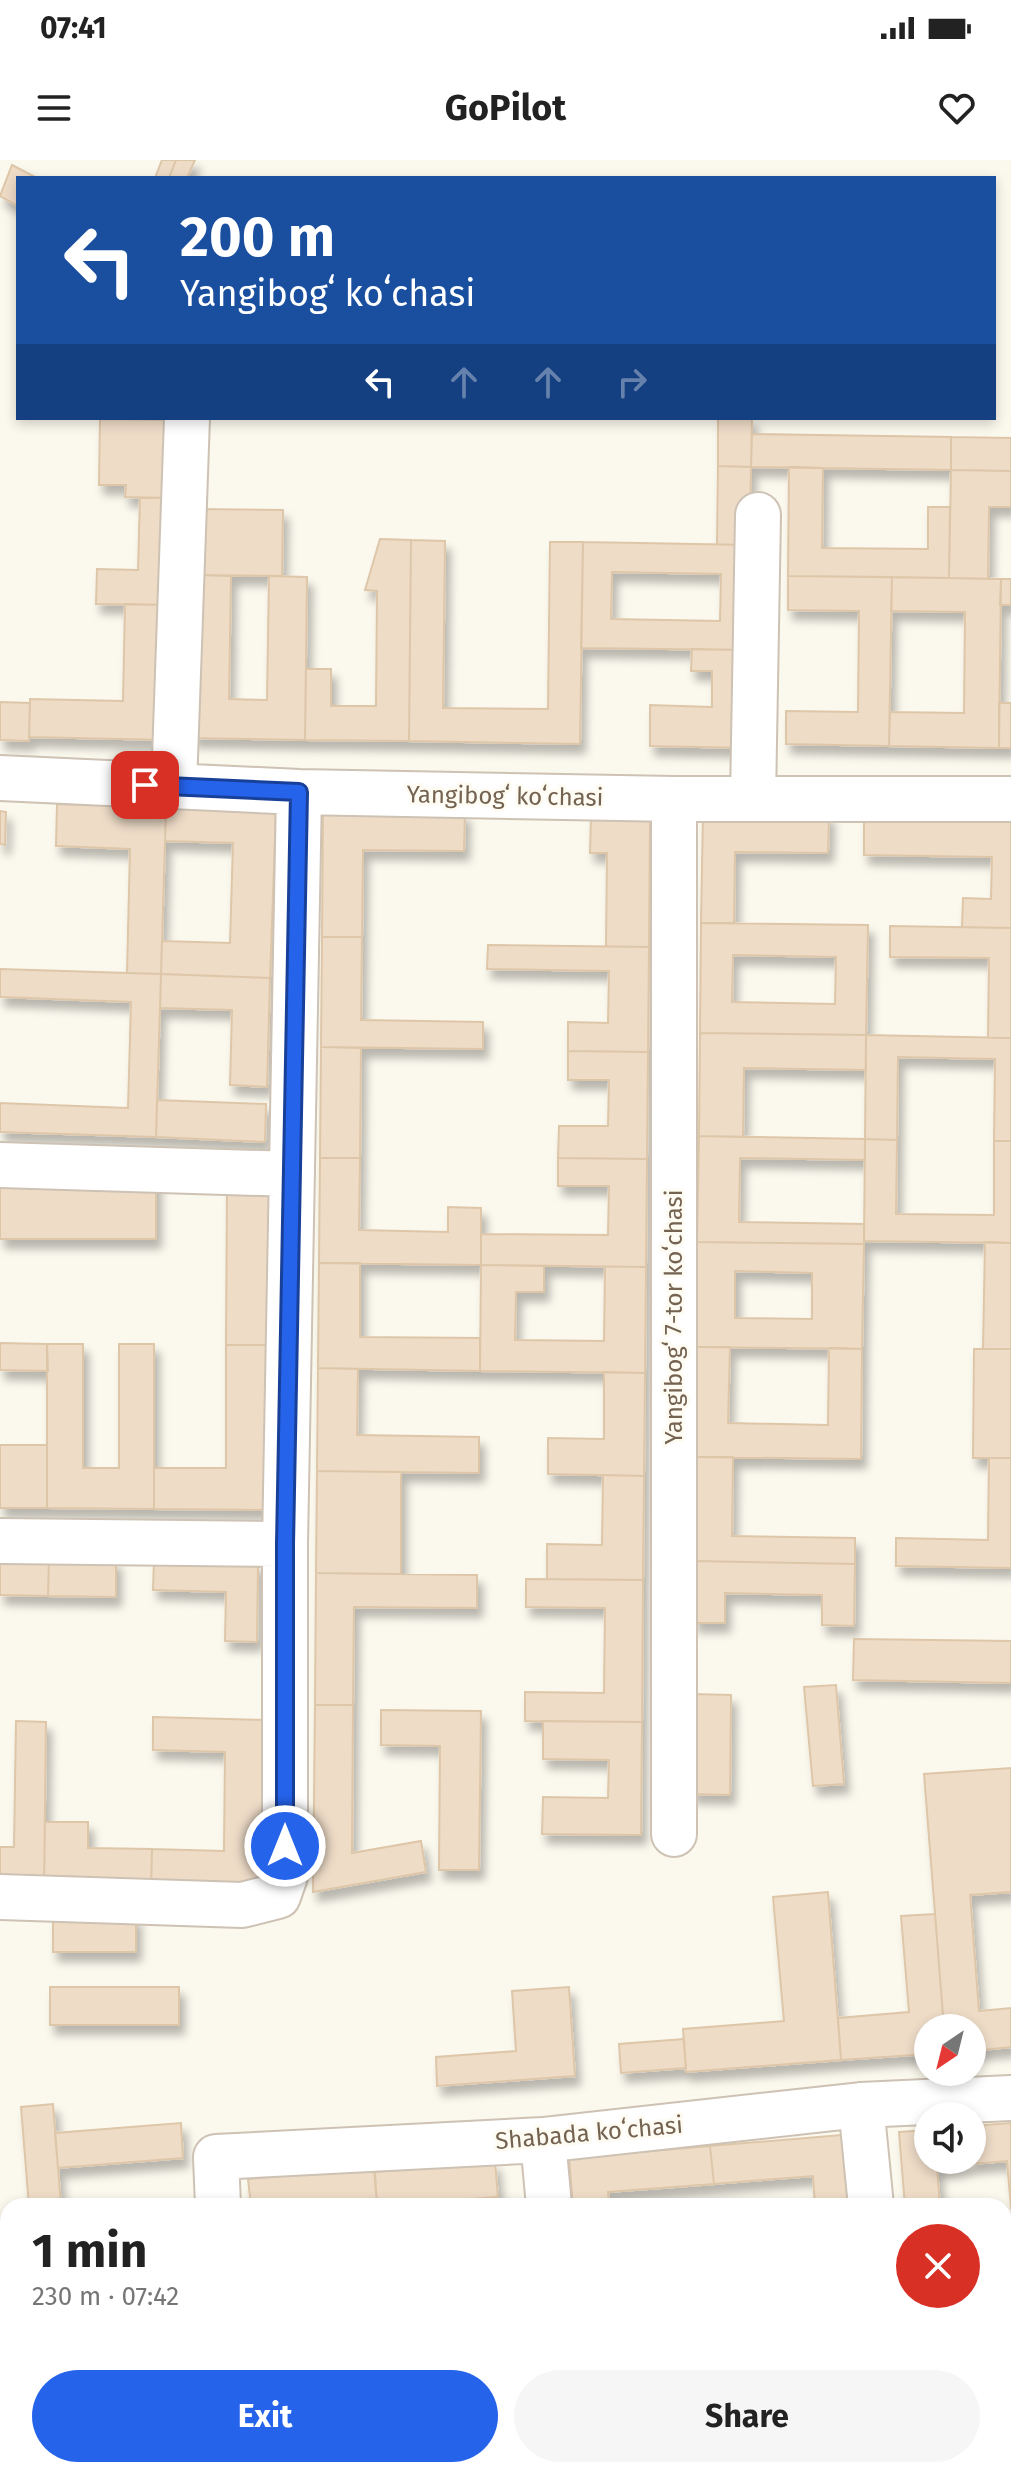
<!DOCTYPE html>
<meta charset="utf-8">
<style>
:root{--surface:#fff;--page:#f6f6f6;--text:#222;--muted:#767676;--accent:#2563eb}
body{margin:0;font-family:"Fira Sans",sans-serif;background:var(--page);color:var(--text);height:100vh;display:flex;flex-direction:column;font-size:30px;white-space:nowrap}
*{box-sizing:border-box;margin:0}
p{font-size:26px;color:var(--muted)}
.icon{flex:none;width:44px;height:44px;fill:none;stroke:currentColor;stroke-width:2;stroke-linecap:round;stroke-linejoin:round}
.map{position:relative;flex:1;overflow:hidden}
.panel{position:absolute;left:0px;top:2038px;width:1012px;height:280px;display:flex;flex-direction:column;background:var(--surface);border-radius:24px 24px 0 0;box-shadow:0 4px 12px #0003}
.panel>*{flex:none}
.guide{position:absolute;left:16px;top:16px;width:980px;height:244px;border-radius:0px;box-shadow:0 4px 12px #0003;background:#1a4fa0;color:#fff;overflow:hidden}
.needle{width:52px;rotate:215deg}
.fabs{position:absolute;left:914px;top:1854px;display:grid;gap:16px}
.fabs a{display:grid;place-items:center;width:72px;height:72px;border-radius:50%;background:var(--surface);box-shadow:0 4px 12px #0003;font-size:40px}
.pin{position:absolute;display:grid;place-items:center;width:68px;height:68px;color:#fff;margin:-34px;border-radius:16px;box-shadow:0 4px 12px #0006}
.me{position:absolute;width:88px;margin:-44px;rotate:0deg;stroke-linejoin:round;filter:drop-shadow(0 0 6px #0008)}
.turn{display:flex;align-items:center;gap:28px;height:168px;padding:0 32px;font-size:36px}
.turn .icon{width:104px;height:104px;stroke-width:2.5}
.turn b{display:block;font-size:56px;line-height:68px}
.lanes{display:flex;align-items:center;height:76px;padding:0 32px;background:#0003;justify-content:center;gap:40px;direction:ltr}
.lanes .off{opacity:.35}
.round{display:grid;place-items:center;flex:none;width:84px;height:84px;border-radius:42px;background:var(--page)}
.head{display:flex;align-items:center;justify-content:space-between;height:136px;padding:0 32px}
h1{font-size:48px;font-weight:700;line-height:60px}
.button{display:flex;gap:16px;margin-top:auto;padding:16px 32px}
.button a{flex:1;height:92px;border-radius:48px;background:var(--accent);color:#fff;font-size:32px;font-weight:700;line-height:92px;text-align:center}
.button a+a{background:var(--page);color:var(--text)}
.status{display:flex;justify-content:space-between;align-items:center;height:56px;padding:0 40px;background:var(--surface);direction:ltr}
.status svg{height:22px;fill:currentColor}
header{display:flex;justify-content:space-between;align-items:center;height:104px;padding:0 32px;background:var(--surface);font-size:36px;font-weight:700}
.map>svg:first-child{display:block}
.building{fill:#eedcc7;stroke:#dec6a9;stroke-width:2;fill-rule:evenodd;filter:url(#shadow)}
.lines{fill:none;stroke-linecap:round;stroke-linejoin:round}
.minor-casing{stroke:#cdc2b3;stroke-width:48}
.minor{stroke:#fff;stroke-width:44}
.route-casing{stroke:#184099;stroke-width:20}
.route{stroke:#2563eb;stroke-width:14}
.labels{text-anchor:middle;dominant-baseline:central;stroke-width:6;stroke-linejoin:round;paint-order:stroke}
.street-label{font-size:24px;fill:#746351;stroke:#fefbf3}
</style>
<div class="status"><b>07:41</b><svg viewBox="0 0 49 12"><path d="M0 12V9h3v3zM5 12V6h3v6zM10 12V3h3v9zM15 12V0h3v12zM26 1h20v11H26zM47 4h2v5h-2z"/></svg></div>
<header><svg class="icon" aria-label="menu" viewBox="0 0 24 24"><path d="M4 6h16M4 12h16M4 18h16"/></svg>GoPilot<svg class="icon" aria-label="heart" viewBox="0 0 24 24"><path d="M12 20l-8-8c-3-5 5-10 8-4 3-6 11-1 8 4z"/></svg></header>
<div class="map">
<svg width="1011" height="2318" viewBox="0 0 1011 2318">
<defs>
<filter id="shadow"><feDropShadow dx="5" dy="9" stdDeviation="4" flood-color="#0004"/></filter>
</defs>
<rect width="100%" height="100%" fill="#fbf8ed"/>
<path class="building" d="M162,0H176L169,18H155Z
M176,0H195L187,18H169Z
M12,5L37,18H18V46L0,36Z
M718,258H752L751,307L718,306Z
M100,259L172,260L171,338L125,337L126,325H99Z
M752,274L951,277V310L751,307Z
M951,277L1011,278V311L951,310Z
M718,306L751,307L750,385H717Z
M789,307L823,308L822,388L928,389V347H950L949,418L788,416Z
M951,310L1011,311V347H989L988,419L949,418Z
M140,338H171L169,445L96,444L97,409L138,410Z
M194,349L283,350L282,416L193,415Z
M380,379L411,380L409,581L305,580L306,509H331V546H376L377,431L365,430Z
M411,380L445,381L443,548L548,549L550,382H583L580,584L409,581Z
M583,382L750,385L749,490L581,488ZM612,412L721,414L720,461L611,459Z
M193,415L231,416L229,539L267,540L269,416L307,417L305,580L191,578Z
M788,416L892,417L889,586L786,584V551L858,552L859,451L788,450Z
M892,417L1001,419L999,588L889,586L890,552L964,553L965,452L891,451Z
M1001,419H1011V445H1000Z
M125,444L169,445L167,580L29,577L30,539L123,541Z
M692,489L749,490L748,588L650,586V545L712,547V511H691Z
M0,542L30,543L29,581L0,580Z
M999,543H1011V588H999Z
M57,644L166,648L161,814L127,813L130,689L56,686Z
M166,648L276,652L270,818L161,814L162,781L230,783L233,683L165,681Z
M0,651L6,652L5,685L0,684Z
M323,651L465,653L464,691L363,690L362,777H322Z
M703,652L829,654L828,693L735,692L734,763H701Z
M591,654L650,655L649,787H606L607,693H590Z
M864,655L1011,657V768L962,767L963,738L991,739L992,697L864,695Z
M701,763L868,765L866,875L700,873ZM733,795L836,797L835,844L732,842Z
M890,766L1011,768V878H988L989,798L890,797Z
M322,777H362L361,860L483,862V889L321,887Z
M488,785L649,787L648,892L568,891V862L608,863L609,811L487,809Z
M0,809L161,814L156,977L0,972V943L128,948L131,842L0,837Z
M161,814L270,818L267,927L230,925L232,850L160,848Z
M700,873L866,875V910L744,908L743,977L699,976Z
M866,875L1011,878V981H994L995,899L898,897L897,980L865,979Z
M321,887L361,888L360,998H320Z
M568,891L648,892L647,999L558,998L559,966H608L609,920H568Z
M157,940L266,944L265,982L156,977Z
M699,976L865,979V1000L740,998L739,1062L864,1064V1084L697,1082Z
M865,979L897,980L896,1054L994,1055V981H1011V1083L864,1081Z
M320,998H360L359,1070L448,1072V1047L481,1048V1105L319,1103Z
M558,998L647,999L646,1107L481,1105V1074L608,1075L609,1026H558Z
M0,1015L156,1016V1079H0Z
M227,1026H272V1185H226Z
M697,1082L864,1084L862,1189L696,1187ZM735,1111L812,1113V1159L735,1158Z
M985,1082L1011,1083V1189H983Z
M319,1103H360V1177L480,1178V1211L318,1208Z
M481,1105L544,1106V1132H516L515,1180L604,1181L605,1107H646L645,1213L480,1211Z
M0,1183L47,1184L48,1211L0,1210Z
M47,1184H83V1308H119V1184H154V1349L47,1348Z
M226,1185H272L271,1350L154,1349V1308H226Z
M696,1187H730L728,1263L828,1265L829,1188L862,1189L861,1299L695,1297Z
M974,1189H1011V1298H973Z
M318,1208L358,1209L357,1275L479,1277V1313L317,1311Z
M604,1212L645,1213L644,1316L548,1314V1278L604,1279Z
M0,1285H47V1348H0Z
M695,1297H733L732,1376L855,1378V1404L694,1401Z
M989,1298H1011V1408L896,1406V1378L988,1380Z
M317,1311L401,1312V1414L316,1413Z
M603,1315L644,1316L643,1420L547,1419V1384L602,1385Z
M0,1397L49,1398L48,1436L0,1435Z
M49,1398L116,1400V1437L48,1436Z
M154,1400L258,1403L257,1482L225,1481L226,1432L153,1430Z
M694,1401L855,1404L854,1466L822,1465V1435L725,1433V1463H693Z
M316,1413L477,1415V1448L354,1447L353,1545H315Z
M526,1419L643,1420L642,1562L525,1561V1532L604,1533L605,1448L526,1447Z
M854,1479L1011,1481V1523L853,1520Z
M836,1525L844,1624L813,1626L804,1527Z
M692,1534L731,1535L730,1635L690,1634Z
M315,1545H353L352,1693L421,1681L426,1712L313,1732Z
M381,1550L481,1551L479,1710H439L440,1586L381,1585Z
M153,1557L265,1560L262,1733L151,1730L152,1689L224,1691L225,1592L153,1590Z
M16,1561L46,1562L44,1728H0V1687H14Z
M543,1561L642,1562L641,1675L542,1674L543,1637L608,1638L609,1600L543,1599Z
M1011,1608V1732L970,1735L979,1851L1011,1848V1887L972,1891V1868H944L924,1614Z
M45,1662H88V1688L152,1689L151,1730L44,1728Z
M828,1732L841,1900L686,1912L683,1869L784,1861L773,1737Z
M935,1754L944,1868H928V1894L841,1900L838,1858L909,1852L901,1756Z
M136,1756V1792H53V1757Z
M50,1827H179V1865H50Z
M569,1827L575,1916L437,1926L436,1897L516,1891L512,1831Z
M684,1879L686,1908L621,1913L619,1884Z
M53,1944L61,2046H29L21,1947Z
M181,1963L183,1998L58,2008L55,1973Z
M1011,1963V2049L1007,2001L937,2007L940,2046H905L899,1972L928,1970V2000H972V1966Z
M853,1974L859,2046H815L813,2016L714,2024L710,1986Z
M710,1986L714,2024L608,2032L609,2046H573L569,1998Z
M495,2002L498,2037L377,2046L375,2012Z
M374,2008L377,2044L251,2046L248,2019Z
M1011,2084V2111L1004,2112V2085Z
M0,2098H8V2137L0,2138Z
M8,2208V2254L0,2255V2209Z
M80,2310H218V2317L81,2318Z
M275,2310H311L312,2318H276Z
M506,2310H549L550,2318H507Z
M596,2310H637L638,2318H597Z
M743,2310H882L883,2318H743Z
M935,2310H968V2313L1011,2310V2318H935Z"/>
<g class="lines">
<g class="minor-casing">
<path id="minor" d="M0,618L299,632L674,639H1011
M174,626L187,258
M674,639V1674
M753,639L758,355
M0,1005L292,1014
M0,1381L285,1384
M0,1737L242,1745L278,1736L285,1716V1384L299,632
M861,1945L871,2046
M543,1980L549,2046
M218,2046L216,1997L543,1980L861,1945L1011,1938
M0,2169H8
M238,2310L239,2318
M571,2310L572,2318
M898,2310V2318"/>
</g>
<use href="#minor" class="minor"/>
</g>
<g class="lines">
<g class="route-casing">
<path id="route" d="M145,625L299,632L285,1384V1686"/>
</g>
<use href="#route" class="route"/>
</g>
<g class="labels">
<g class="street-label">
<text transform="translate(505 636) rotate(1)">Yangibogʻ koʻchasi</text>
<text transform="translate(674 1157) rotate(-90)">Yangibogʻ 7-tor koʻchasi</text>
<text transform="translate(589 1973) rotate(-5)">Shabada koʻchasi</text>
</g>
</g>
</svg>
<div class="fabs">
<a><svg class="needle" viewBox="-14 -14 28 28"><path d="M0-13l5 13h-10z" fill="#e53935"/><path d="M0 13l5-13h-10z" fill="#767676"/></svg></a>
<a><svg class="icon" aria-label="sound" viewBox="0 0 24 24"><path d="M4 9h4l5-4v14l-5-4H4zM17 9q2 3 0 6"/></svg></a>
</div>
<div class="pin" style="left:145px;top:625px;background:#d93025"><svg class="icon" aria-label="arrive" viewBox="0 0 24 24"><path d="M6 21V4h12l-3 4 3 4H6"/></svg></div>
<svg class="me" style="left:285px;top:1686px" viewBox="-20 -20 40 40"><circle r="17" fill="#2563eb" stroke="#fff" stroke-width="3"/><path d="M0-11L8 9 0 5-8 9z" fill="#fff"/></svg>
<div class="guide">
<div class="turn"><svg class="icon" aria-label="left" viewBox="0 0 24 24"><path d="M17 20v-9H6M10 6l-5 5 5 5"/></svg><div><b>200 m</b>Yangibogʻ koʻchasi</div></div>
<div class="lanes"><svg class="icon" aria-label="left" viewBox="0 0 24 24"><path d="M17 20v-9H6M10 6l-5 5 5 5"/></svg><svg class="icon off" aria-label="ahead" viewBox="0 0 24 24"><path d="M12 20V5M6 11l6-6 6 6"/></svg><svg class="icon off" aria-label="ahead" viewBox="0 0 24 24"><path d="M12 20V5M6 11l6-6 6 6"/></svg><svg class="icon off" aria-label="right" viewBox="0 0 24 24"><path d="M7 20v-9h11M14 6l5 5-5 5"/></svg></div>
</div>
<section class="panel">
<div class="head"><div><h1>1 min</h1><p>230 m · 07:42</p></div><a class="round" style="background:#d93025;color:#fff"><svg class="icon" aria-label="close" viewBox="0 0 24 24"><path d="M6 6l12 12M18 6L6 18"/></svg></a></div>
<div class="button"><a>Exit</a><a>Share</a></div>
</section>
</div>
